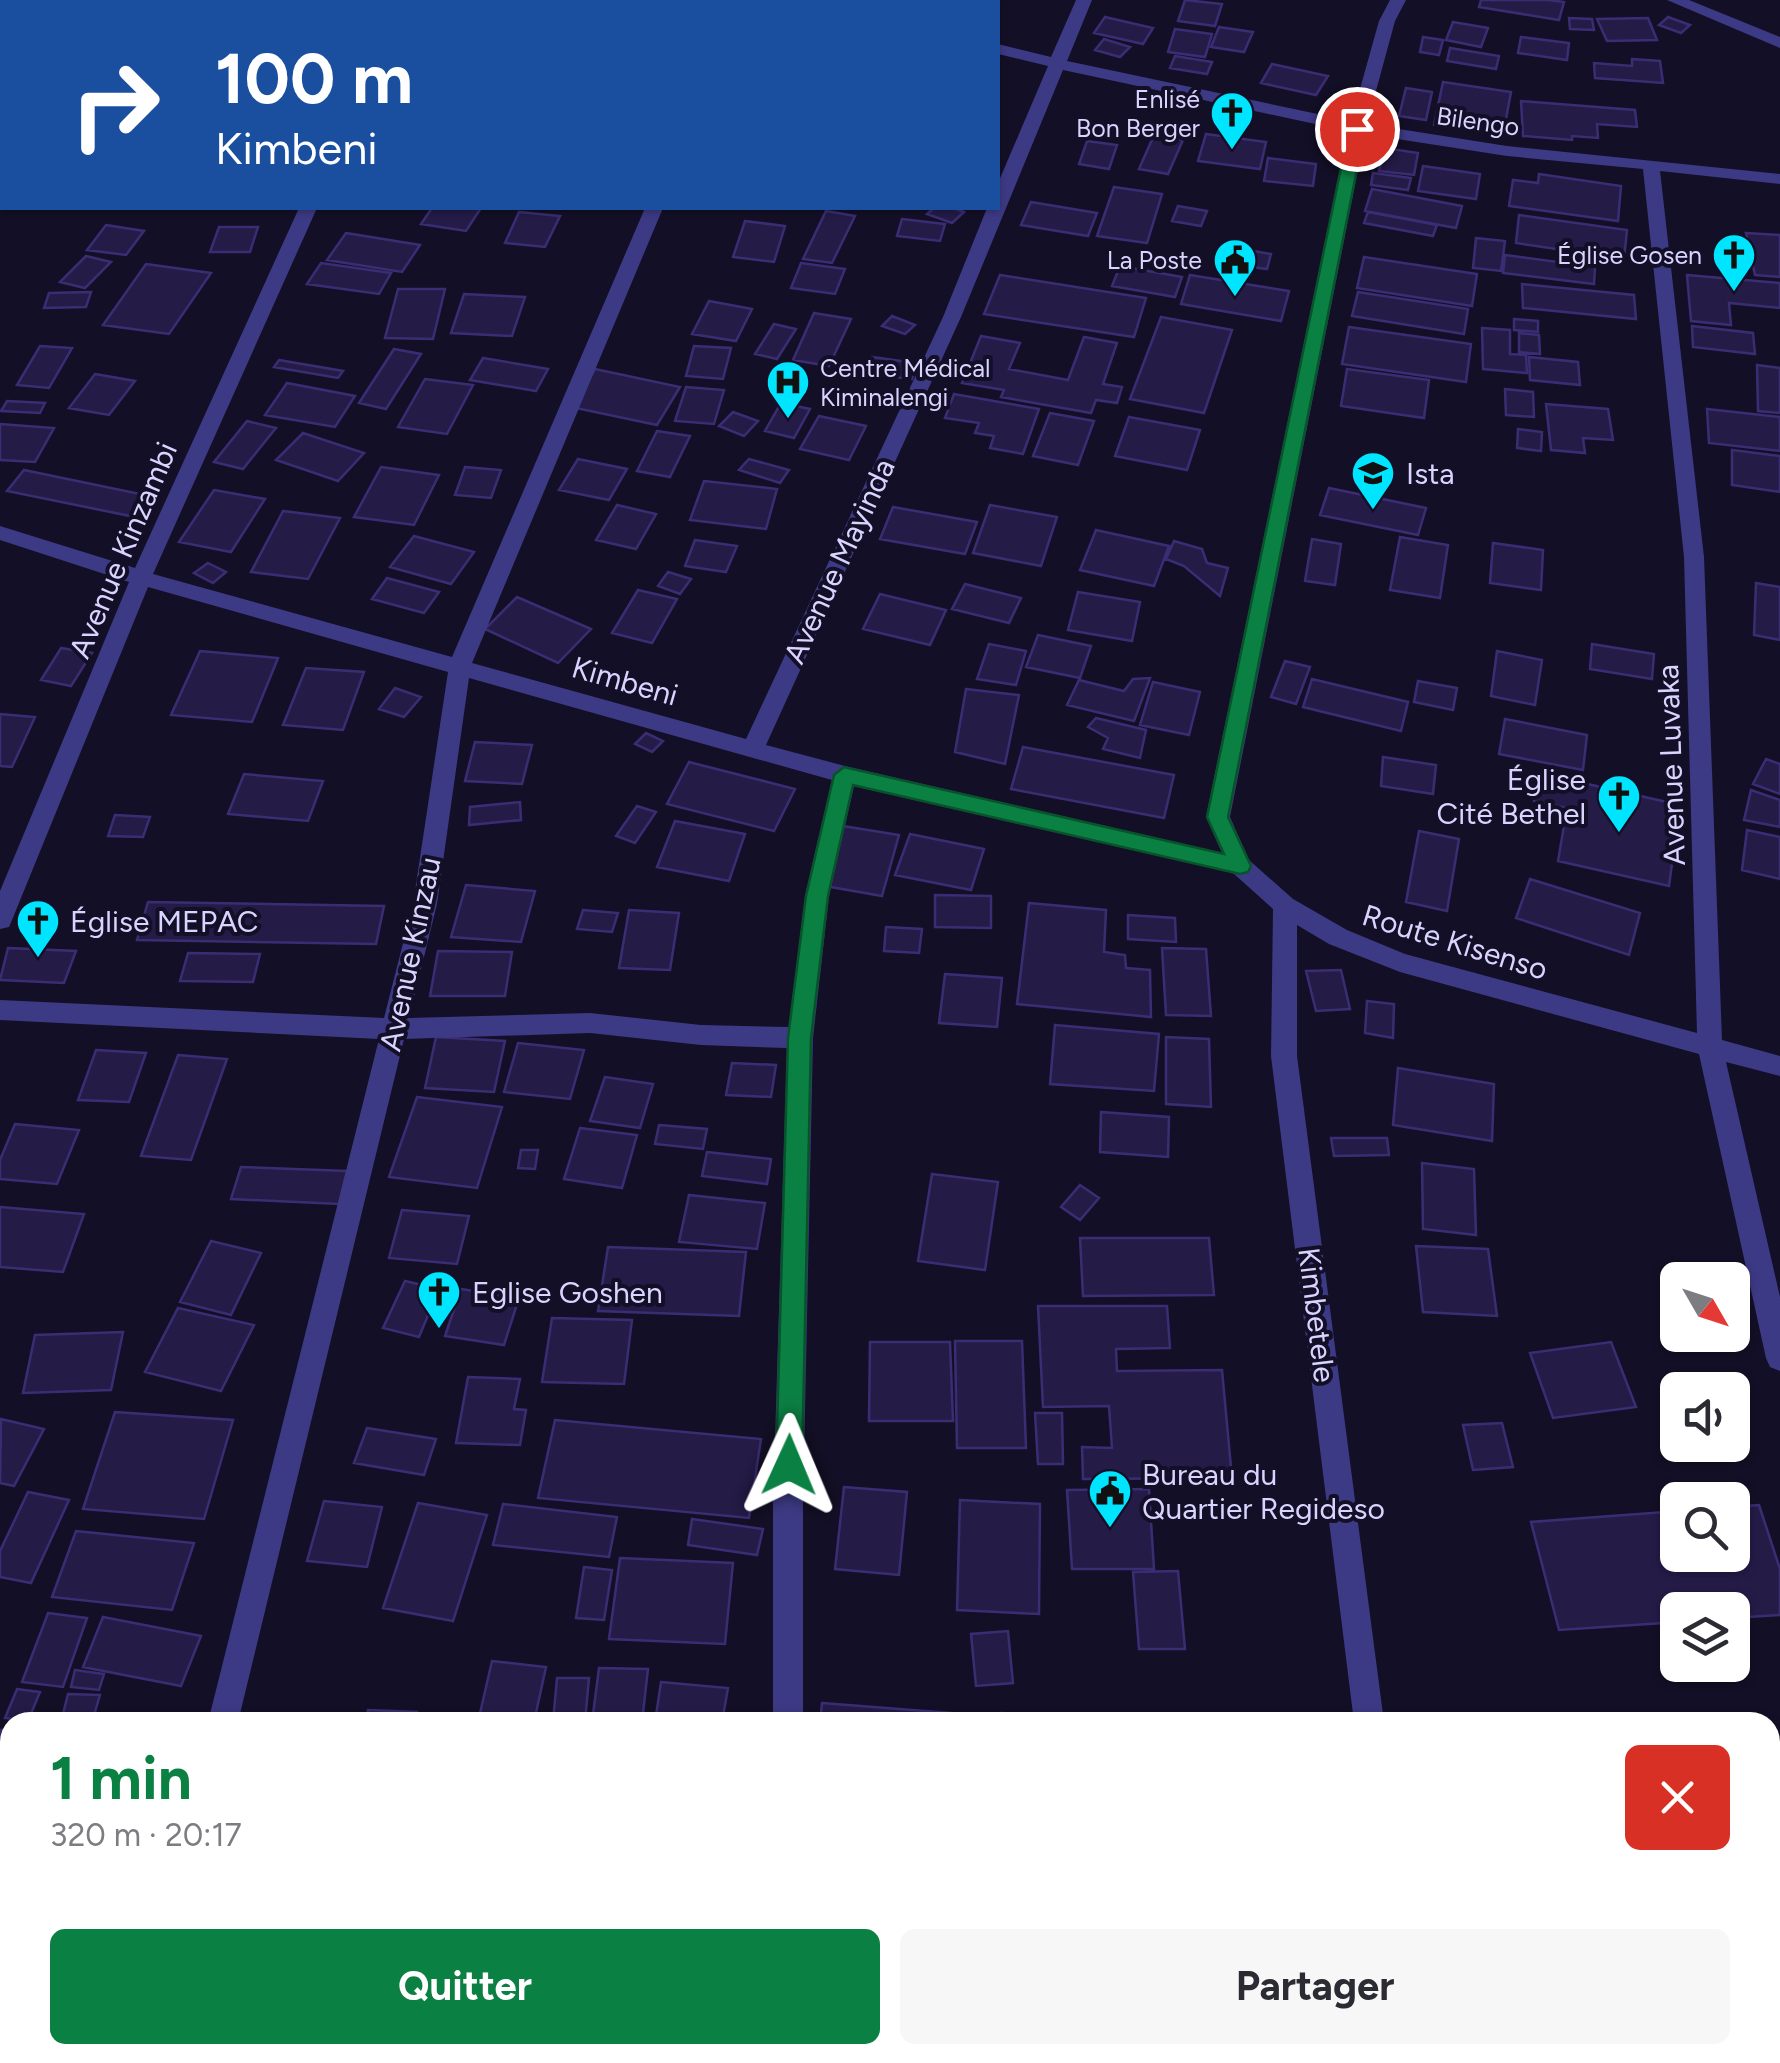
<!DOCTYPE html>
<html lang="fr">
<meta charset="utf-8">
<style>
:root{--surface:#fff;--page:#f7f7f7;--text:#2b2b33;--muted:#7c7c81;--accent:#0b8043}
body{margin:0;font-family:Figtree,sans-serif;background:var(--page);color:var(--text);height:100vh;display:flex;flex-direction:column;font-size:38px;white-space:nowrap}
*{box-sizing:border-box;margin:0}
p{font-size:32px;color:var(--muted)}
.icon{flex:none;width:55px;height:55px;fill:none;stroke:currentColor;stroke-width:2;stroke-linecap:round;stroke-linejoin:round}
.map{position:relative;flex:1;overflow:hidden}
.drawer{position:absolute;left:0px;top:1712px;width:1780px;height:352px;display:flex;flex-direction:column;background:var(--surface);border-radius:30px 30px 0 0;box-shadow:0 2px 8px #0004}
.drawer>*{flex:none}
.banner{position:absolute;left:0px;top:0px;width:1000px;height:210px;box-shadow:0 2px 8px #0004;background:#1a4fa0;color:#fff;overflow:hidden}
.needle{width:65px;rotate:129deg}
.tools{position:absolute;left:1660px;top:1262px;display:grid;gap:20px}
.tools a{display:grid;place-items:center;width:90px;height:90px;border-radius:15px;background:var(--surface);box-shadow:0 2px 8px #0004;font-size:50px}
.pin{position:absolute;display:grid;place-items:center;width:85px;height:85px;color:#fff;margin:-42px;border:5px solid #fff;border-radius:50%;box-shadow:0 2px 10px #0007}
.me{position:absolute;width:110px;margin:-55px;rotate:1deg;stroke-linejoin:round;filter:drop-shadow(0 0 8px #0008)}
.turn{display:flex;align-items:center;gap:35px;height:210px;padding:0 50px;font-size:45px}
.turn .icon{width:130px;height:130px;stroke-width:2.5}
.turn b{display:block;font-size:70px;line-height:85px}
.round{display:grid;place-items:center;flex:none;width:105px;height:105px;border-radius:15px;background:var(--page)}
.head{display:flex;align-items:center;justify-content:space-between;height:170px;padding:0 50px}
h1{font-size:60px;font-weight:700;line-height:75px;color:var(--accent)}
.cta{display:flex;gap:20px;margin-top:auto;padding:20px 50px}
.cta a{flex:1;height:115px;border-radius:15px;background:var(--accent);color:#fff;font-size:40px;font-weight:700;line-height:115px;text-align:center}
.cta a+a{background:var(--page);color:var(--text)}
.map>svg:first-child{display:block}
.building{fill:#241b47;stroke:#3b2d73;stroke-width:2.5}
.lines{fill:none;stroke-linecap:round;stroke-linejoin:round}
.minor{fill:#3d3a85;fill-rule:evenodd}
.route{fill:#0b8043;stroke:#07532c;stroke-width:2.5}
.labels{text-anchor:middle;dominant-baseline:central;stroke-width:8;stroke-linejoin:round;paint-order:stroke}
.far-poi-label{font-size:25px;fill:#d9d4ff;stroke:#130f26;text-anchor:end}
.far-street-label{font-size:25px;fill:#d9d4ff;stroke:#130f26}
.poi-label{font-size:30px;fill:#d9d4ff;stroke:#130f26;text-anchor:start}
.street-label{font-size:30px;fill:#d9d4ff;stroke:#130f26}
</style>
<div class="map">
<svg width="1780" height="2063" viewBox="0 0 1780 2063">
<rect width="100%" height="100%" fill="#130f26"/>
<path class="building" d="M1185,0L1222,4L1215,26L1178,21Z
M1481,0H1549L1564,2L1559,20L1479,7Z
M1105,17L1153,28L1143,44L1094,33Z
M1668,17L1690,25L1681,33L1659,25Z
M1569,18L1592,19L1594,30L1570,29Z
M1648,18L1657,40L1607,41L1597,19Z
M1453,22L1488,28L1481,47L1446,40Z
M1219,27L1253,32L1244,52L1211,47Z
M1175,29L1212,34L1205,57L1168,52Z
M1423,37L1443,40L1439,55L1420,52Z
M1521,37L1569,43L1567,60L1518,53Z
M1104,39L1130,47L1120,57L1095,50Z
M1450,48L1499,56L1496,69L1447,61Z
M1175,56L1212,62L1207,74L1170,68Z
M1632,59L1660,61L1663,83L1595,78L1594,63L1632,66Z
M1272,64L1328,76L1316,95L1261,83Z
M1443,82L1511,92L1503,135L1434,125Z
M1406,88L1432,92L1426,120L1399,116Z
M1521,101L1635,110L1637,127L1597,124L1598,138L1572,136V140L1523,136Z
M1206,134L1266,142L1260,169L1198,161Z
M1154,135L1183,140L1168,174L1139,169Z
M1087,141L1117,145L1109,169L1079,164Z
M1384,148L1418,153L1414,175L1379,171Z
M1268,158L1316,164L1313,186L1264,181Z
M1423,166L1480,174L1476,199L1418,191Z
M1373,173L1411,178L1408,190L1371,185Z
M1539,174L1621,186L1618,221L1509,206L1513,180L1538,183Z
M1114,187L1162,194L1147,243L1097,236Z
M1372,189L1462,206L1456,228L1365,211Z
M1031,202L1097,213L1088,236L1021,225Z
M1178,206L1207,211L1201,226L1172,221Z
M432,208H481L466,231L421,224Z
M934,208H953L964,212L952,223L927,214Z
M826,211L855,216L832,263L803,259Z
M519,212L560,216L545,247L505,243Z
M1368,212L1437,225L1433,236L1364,223Z
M1519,215L1627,230L1624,259L1516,243Z
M902,219L945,224L940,241L897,236Z
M745,221L785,226L774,262L733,257Z
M106,225L144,231L126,255L87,250Z
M219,227H258L250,252H210Z
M346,233L420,245L402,272L327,260Z
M1746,233L1780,235V277L1755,275Z
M1476,238L1505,241L1501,271L1473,268Z
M1242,249L1271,254L1267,269L1237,265Z
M1505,255L1595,267L1594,284L1503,273Z
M86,256L111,262L85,288L60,282Z
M1364,257L1477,274L1472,306L1357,288Z
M321,263L391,273L379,294L307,284Z
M801,263L845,269L835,294L791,288Z
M146,264L211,273L169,334L103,325Z
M1120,266L1182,277L1175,297L1112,286Z
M1000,275L1146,298L1134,337L984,314Z
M1190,275L1289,291L1281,321L1181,304Z
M1687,275L1780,283V308L1729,303L1731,325L1691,321Z
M1522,284L1634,295L1636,319L1523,308Z
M398,289H445L433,339L385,338Z
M91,292L86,307L44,308L49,293Z
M1358,292L1468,309L1464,334L1352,316Z
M464,294L525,297L512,336L451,333Z
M709,301L752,309L736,341L692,334Z
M814,313L851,319L829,366L793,360Z
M892,316L915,325L905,334L882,326Z
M1161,317L1232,330L1204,413L1130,399Z
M1514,319L1538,321V332L1514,330Z
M774,324L796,329L777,359L755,354Z
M1692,326L1753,333L1755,354L1693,347Z
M1349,327L1471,344L1466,382L1342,364Z
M1482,328L1510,330V354L1526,355L1527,373L1483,369Z
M1519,333L1539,335L1540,354L1519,352Z
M981,336L1020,343L1009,369L1068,380L1084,337L1117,343L1103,384L1122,387L1117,403L1096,400L1091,413L1001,397L1004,390L962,383Z
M40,346L72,348L49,388L17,385Z
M694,346L731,348L723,379L686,376Z
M394,349L421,354L386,409L359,403Z
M872,357L916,363L912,379L866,374Z
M1529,357L1578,362L1580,385L1530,380Z
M483,358L548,369L536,391L470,380Z
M279,360L343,371L338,378L274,367Z
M1757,365L1780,368V413L1758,411Z
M595,369L680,387L657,425L571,407Z
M1347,369L1429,380L1424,418L1341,406Z
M95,374L135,381L109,415L69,408Z
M425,379L473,385L447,434L398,427Z
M287,383L355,396L335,427L265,415Z
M686,387L724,390L714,424L675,421Z
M1505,389L1533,392L1534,417L1506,415Z
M954,394L1039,409L1023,454L990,448L994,436L975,433L979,423L945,418Z
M7,401L45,403L40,413L1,411Z
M781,403L810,409L794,438L765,431Z
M1546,404L1608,409L1613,440L1583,438L1585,453L1551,450Z
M1707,409L1780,417V451L1709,443Z
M733,412L758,421L744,436L719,426Z
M1050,413L1094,421L1078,465L1033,456Z
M819,416L866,426L849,460L800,449Z
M1129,417L1200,430L1187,470L1115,456Z
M247,421L276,428L243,469L214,462Z
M0,424L54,428L35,462L0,460Z
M1518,429L1542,432L1541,451L1517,448Z
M657,431L690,436L670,477L637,471Z
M303,433L364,453L338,481L276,460Z
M1732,450L1780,456V492L1732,485Z
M578,459L627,469L609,500L559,490Z
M749,459L789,470L780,483L739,470Z
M381,467L439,475L414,525L354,517Z
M465,467L501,470L491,498L455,495Z
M24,470L150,496L135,517L7,491Z
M704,481L777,489L766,529L690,520Z
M1329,488L1426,508L1418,535L1320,515Z
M214,490L265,499L231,552L179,542Z
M617,505L656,514L636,549L596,540Z
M990,505L1057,517L1041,566L973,553Z
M893,507L977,522L965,554L880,539Z
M283,511L340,518L308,579L251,572Z
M1096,530L1169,546L1154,586L1080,570Z
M414,536L474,552L451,584L390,567Z
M1400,537L1448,545L1440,598L1390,590Z
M1312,539L1341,544L1335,585L1305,581Z
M695,540L737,546L726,572L685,566Z
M1174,541L1202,549L1207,563L1228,568L1220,596L1184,566L1166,559Z
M1493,543L1543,550L1541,590L1490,583Z
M208,563L226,572L213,583L194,573Z
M668,572L691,579L680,594L658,586Z
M387,578L439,592L424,613L372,599Z
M1756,583L1780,587V640L1754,635Z
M965,584L1021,598L1009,623L952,609Z
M638,590L677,599L652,643L612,633Z
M1078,592L1140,602L1132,641L1068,630Z
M880,594L946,610L930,645L863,629Z
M517,597L591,629L558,663L485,629Z
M1038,635L1091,646L1080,678L1026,667Z
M989,644L1026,651L1016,685L977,679Z
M1592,644L1654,654L1652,679L1590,669Z
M61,648L92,653L71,686L41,680Z
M200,651L278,658L252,722L171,715Z
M1497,651L1542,660L1535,705L1491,696Z
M1285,661L1310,667L1296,704L1271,697Z
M306,668L364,672L343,730L283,725Z
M1150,678L1134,721L1067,705L1079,680L1124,691L1133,679Z
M1312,679L1408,702L1401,731L1303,707Z
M1418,681L1457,688L1453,710L1414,702Z
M1153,682L1200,692L1189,735L1140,725Z
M395,688L421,697L404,717L379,709Z
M966,689L1019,695L1005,764L955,752Z
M0,714L35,717L12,767L0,766Z
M1096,718L1146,730L1140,758L1103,749L1108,738L1088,727Z
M1505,719L1587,735L1583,770L1499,754Z
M646,733L663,741L652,752L635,744Z
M475,742L532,745L522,784L465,781Z
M1023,747L1174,775L1164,818L1011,789Z
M1383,757L1436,765L1433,794L1381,786Z
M1766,759L1780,764V794L1753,784Z
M689,762L795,789L774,831L667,804Z
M1539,773L1680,805L1669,886L1558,861L1567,808L1534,801Z
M244,774L323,781L308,821L228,814Z
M1751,790L1780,800V827L1744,820Z
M520,802L521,820L469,825L470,807Z
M637,806L656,812L635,843L616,836Z
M115,815L150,817L143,837L108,836Z
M675,821L745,834L729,881L657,867Z
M843,826L899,835L882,896L825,886Z
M1747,830L1780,837V879L1742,870Z
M1419,831L1459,839L1447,911L1406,902Z
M910,834L984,849L971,890L895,875Z
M1530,879L1640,913L1629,955L1516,918Z
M466,885L535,891L521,942L451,937Z
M935,895L991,896V928L935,927Z
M148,902L384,906L376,944L137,940Z
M1029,903L1106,910L1104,952L1125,955L1126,968L1150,970L1151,1017L1017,1004Z
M583,910L618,913L612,932L577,929Z
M629,910L679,913L670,970L619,968Z
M1128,915L1175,918L1176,942L1128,939Z
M886,927L922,929L919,953L884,951Z
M8,948L76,951L64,983L0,980Z
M1162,948L1206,949L1211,1016L1166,1015Z
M438,951L512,952L505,996H430Z
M188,953L260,954L253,982L180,981Z
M1341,970L1350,1009L1316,1011L1306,971Z
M945,974L1002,978L997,1027L939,1023Z
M1367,1001L1394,1004L1393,1038L1365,1033Z
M1055,1025L1159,1034L1154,1091L1050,1084Z
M436,1037L505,1041L494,1092L425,1088Z
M1166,1037L1209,1039L1211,1107L1166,1104Z
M518,1043L584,1050L570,1099L504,1092Z
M96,1050L146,1053L129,1102L78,1100Z
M178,1055L227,1059L191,1160L141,1156Z
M732,1063L776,1065L771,1097L726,1095Z
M1398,1068L1494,1084L1492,1141L1393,1125Z
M605,1077L653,1084L640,1128L590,1121Z
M417,1097L502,1107L477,1188L389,1177Z
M1101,1112L1169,1117L1168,1157L1100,1152Z
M15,1124L79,1130L57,1184L0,1179V1160Z
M659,1125L707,1129L703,1149L655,1144Z
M580,1128L637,1135L622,1188L564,1179Z
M1331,1138H1387L1389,1155L1334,1156Z
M521,1150H538L535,1169L518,1168Z
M707,1152L771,1159L767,1184L702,1176Z
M1422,1163L1474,1169L1476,1235L1423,1229Z
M241,1167L347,1171L339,1204L231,1199Z
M932,1174L998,1182L985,1270L918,1261Z
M1080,1185L1099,1198L1080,1220L1061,1207Z
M689,1195L765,1203L757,1249L679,1242Z
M0,1207L84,1214L63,1272L0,1267Z
M402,1210L469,1216L457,1264L389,1258Z
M1080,1238H1209L1214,1295L1083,1296Z
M211,1241L261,1253L231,1315L180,1302Z
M1416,1246L1488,1249L1497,1316L1423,1312Z
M608,1247L746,1252L739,1316L598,1311Z
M405,1281L439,1289L419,1337L383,1328Z
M461,1289L519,1298L504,1345L445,1336Z
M1038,1306H1167L1170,1348L1116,1349L1117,1371L1222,1370L1232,1478L1083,1479L1082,1447L1112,1448L1109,1406L1043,1407Z
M178,1308L254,1325L221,1391L145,1372Z
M552,1318L632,1320L624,1384L542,1382Z
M123,1332L111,1390L23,1393L35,1335Z
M955,1341H1022L1026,1448H957Z
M870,1342H950L953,1421H869Z
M1611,1342L1636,1407L1553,1418L1530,1353Z
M468,1377L520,1379L514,1409L526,1410L520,1445L456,1443Z
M115,1412L233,1420L204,1519L83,1509Z
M1035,1413H1062L1063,1464H1038Z
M1,1419L44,1429L14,1486L0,1483Z
M555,1420L761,1439L749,1518L538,1498Z
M1502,1423L1513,1467L1473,1470L1463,1425Z
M367,1428L436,1439L424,1475L354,1463Z
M844,1487L907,1492L899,1575L835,1569Z
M1149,1489L1154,1569H1072L1067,1490Z
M28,1492L69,1500L31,1583L0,1577V1551Z
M960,1500L1040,1504L1039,1614L957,1610Z
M324,1501L382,1507L367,1567L307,1561Z
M418,1503L487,1515L453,1621L383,1608Z
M503,1504L617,1517L609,1557L493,1545Z
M1759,1505L1780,1569V1615L1732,1618V1610H1678V1622L1559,1630L1531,1522L1678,1511V1555H1732V1507Z
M692,1519L763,1529L757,1555L688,1545Z
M76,1531L194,1543L172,1610L52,1597Z
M620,1558L733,1563L725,1644L609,1639Z
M584,1567L612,1570L604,1620L576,1618Z
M1178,1571L1185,1649H1139L1133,1572Z
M48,1613L87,1618L63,1687L22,1682Z
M103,1617L201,1636L181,1686L83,1667Z
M1008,1631L1013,1683L976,1686L971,1634Z
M492,1661L546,1667L534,1722H478Z
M599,1668L648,1669L642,1722H592Z
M75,1670L104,1674L99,1690L71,1687Z
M557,1678H589L585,1722H553Z
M661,1682L728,1688L722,1722H655Z
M17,1689L40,1692L28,1721L5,1718Z
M68,1694L100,1695L92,1722H61Z
M822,1703L989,1716V1722H820Z
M368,1710L417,1712L415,1722H366Z
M1001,1713L1045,1716V1722H1001Z
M10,1729V1773L0,1774V1730Z
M1770,1909H1780V1992H1770Z
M10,1961V2037L0,2035V1989Z
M1770,2001H1780V2045H1770Z
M172,2055H271L269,2063H170Z
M331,2055H371L369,2063H328Z
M457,2055H513L512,2063H456Z
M580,2055H698L697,2063H578Z
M705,2056H743V2063H705Z"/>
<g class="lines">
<path class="minor" d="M792,0H817L818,2H794Z
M1076,0H1092L1067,61L1351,121L1379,21L1390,0H1406L1395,21L1367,124L1507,146L1780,174V184L1660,171L1704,557L1722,1040L1780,1056V1076L1726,1062L1780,1297V1371L1770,1367L1766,1358L1699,1054L1400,972L1329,944L1297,925V1056L1384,1722H1354L1271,1056L1273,909L1233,873L854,786L829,896L813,1038L803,1504V1722H773V1504L787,1048L701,1045L590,1033L404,1039L238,1722H208L379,1039L0,1020V1000L384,1018L413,904L448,672L148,587L12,920L9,927L0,929V891L129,582L0,540V526L135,568L299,208H317L153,574L452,657L645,208H663L472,663L746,739L943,317L987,208H998V183L1048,66L998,54V44L1051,57ZM1063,70L1348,131L1206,817L1222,853L845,766L766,745L961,317ZM1365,134L1507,156L1643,169L1684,557L1697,1033L1405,954L1347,930L1293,899L1249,860L1230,817ZM469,678L832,780L805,896L789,1027L701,1025L590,1013L409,1018L437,904Z
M1667,0H1689L1780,37V48Z
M0,1845L10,1846V1878L0,1877Z
M142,2055H176L175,2063H141Z
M771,2055H805V2063H771Z
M1395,2055H1429L1430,2063H1396Z
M1464,2055H1552L1555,2063H1467Z"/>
</g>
<path class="route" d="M1357,124L1365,129L1228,817L1251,866L1248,872L1240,874L853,785L828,896L811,1038L802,1465L798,1473L789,1477L780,1473L776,1465L788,1038L806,896L834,775L844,767L1224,854L1207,817L1349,129Z"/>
<defs>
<g id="church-pin" transform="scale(2.25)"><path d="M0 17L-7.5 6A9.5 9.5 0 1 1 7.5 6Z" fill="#00e5ff" stroke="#130f26"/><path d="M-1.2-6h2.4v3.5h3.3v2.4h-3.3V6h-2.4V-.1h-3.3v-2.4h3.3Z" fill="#111"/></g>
<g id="civic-pin" transform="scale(2.25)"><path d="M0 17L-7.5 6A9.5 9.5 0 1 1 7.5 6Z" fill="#00e5ff" stroke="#130f26"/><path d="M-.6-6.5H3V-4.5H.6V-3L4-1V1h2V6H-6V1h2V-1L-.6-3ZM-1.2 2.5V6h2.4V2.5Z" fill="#111"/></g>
<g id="hospital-pin" transform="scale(2.25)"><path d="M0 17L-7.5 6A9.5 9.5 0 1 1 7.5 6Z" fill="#00e5ff" stroke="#130f26"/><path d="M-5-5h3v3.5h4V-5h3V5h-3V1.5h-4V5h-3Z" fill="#111"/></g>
<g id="university-pin" transform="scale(2.25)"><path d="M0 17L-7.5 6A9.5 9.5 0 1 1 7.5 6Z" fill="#00e5ff" stroke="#130f26"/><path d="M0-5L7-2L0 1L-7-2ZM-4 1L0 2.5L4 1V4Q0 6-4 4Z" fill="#111"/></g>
</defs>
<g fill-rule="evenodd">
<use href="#church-pin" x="1232" y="113"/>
<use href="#church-pin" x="1734" y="255"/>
<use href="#civic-pin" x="1235" y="260"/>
<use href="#hospital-pin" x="788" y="382"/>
<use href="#university-pin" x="1373" y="473"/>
<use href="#church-pin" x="1619" y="796"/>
<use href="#church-pin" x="38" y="921"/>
<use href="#church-pin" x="439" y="1292"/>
<use href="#civic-pin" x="1110" y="1491"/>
</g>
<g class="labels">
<g class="far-poi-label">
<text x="1200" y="99">Enlisé<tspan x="1200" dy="29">Bon Berger</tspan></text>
<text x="1702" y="255">Église Gosen</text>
<text x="1202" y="260">La Poste</text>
<text x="820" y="368" text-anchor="start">Centre Médical<tspan x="820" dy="29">Kiminalengi</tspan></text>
</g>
<g class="far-street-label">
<text transform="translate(1478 121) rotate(8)">Bilengo</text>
</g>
<g class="poi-label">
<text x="1406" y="473">Ista</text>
<text x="1586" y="779" text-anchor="end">Église<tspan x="1586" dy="34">Cité Bethel</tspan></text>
<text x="70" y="921">Église MEPAC</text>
<text x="472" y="1292">Eglise Goshen</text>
<text x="1142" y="1474">Bureau du<tspan x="1142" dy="34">Quartier Regideso</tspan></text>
</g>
<g class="street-label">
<text transform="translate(123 550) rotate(-67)">Avenue Kinzambi</text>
<text transform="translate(839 561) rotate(-65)">Avenue Mayinda</text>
<text transform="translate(625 681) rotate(16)">Kimbeni</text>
<text transform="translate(1671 765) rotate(-92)">Avenue Luvaka</text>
<text transform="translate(1455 942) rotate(17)">Route Kisenso</text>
<text transform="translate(410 954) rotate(-78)">Avenue Kinzau</text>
<text transform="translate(1317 1315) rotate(83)">Kimbetele</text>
</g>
</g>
</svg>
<div class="tools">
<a><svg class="needle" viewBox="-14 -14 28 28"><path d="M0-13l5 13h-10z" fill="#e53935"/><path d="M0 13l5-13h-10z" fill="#7c7c81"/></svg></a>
<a><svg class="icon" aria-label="sound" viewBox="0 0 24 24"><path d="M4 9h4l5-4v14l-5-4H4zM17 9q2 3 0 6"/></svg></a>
<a><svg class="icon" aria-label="search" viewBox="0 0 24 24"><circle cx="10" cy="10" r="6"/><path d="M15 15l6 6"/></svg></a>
<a><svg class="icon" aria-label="layers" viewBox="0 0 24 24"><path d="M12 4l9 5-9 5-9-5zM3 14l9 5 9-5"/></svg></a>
</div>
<div class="pin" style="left:1357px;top:129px;background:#d93025"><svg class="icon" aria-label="arrive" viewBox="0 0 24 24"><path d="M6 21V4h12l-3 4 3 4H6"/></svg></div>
<svg class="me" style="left:789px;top:1465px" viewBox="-20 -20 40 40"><path d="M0-17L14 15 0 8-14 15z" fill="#0b8043" stroke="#fff" stroke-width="4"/></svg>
<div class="banner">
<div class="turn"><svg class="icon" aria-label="right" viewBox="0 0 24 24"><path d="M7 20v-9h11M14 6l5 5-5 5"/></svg><div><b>100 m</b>Kimbeni</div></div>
</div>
<section class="drawer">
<div class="head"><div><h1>1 min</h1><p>320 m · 20:17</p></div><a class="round" style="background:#d93025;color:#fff"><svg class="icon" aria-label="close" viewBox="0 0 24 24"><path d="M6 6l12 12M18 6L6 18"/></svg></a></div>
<div class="cta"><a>Quitter</a><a>Partager</a></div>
</section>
</div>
